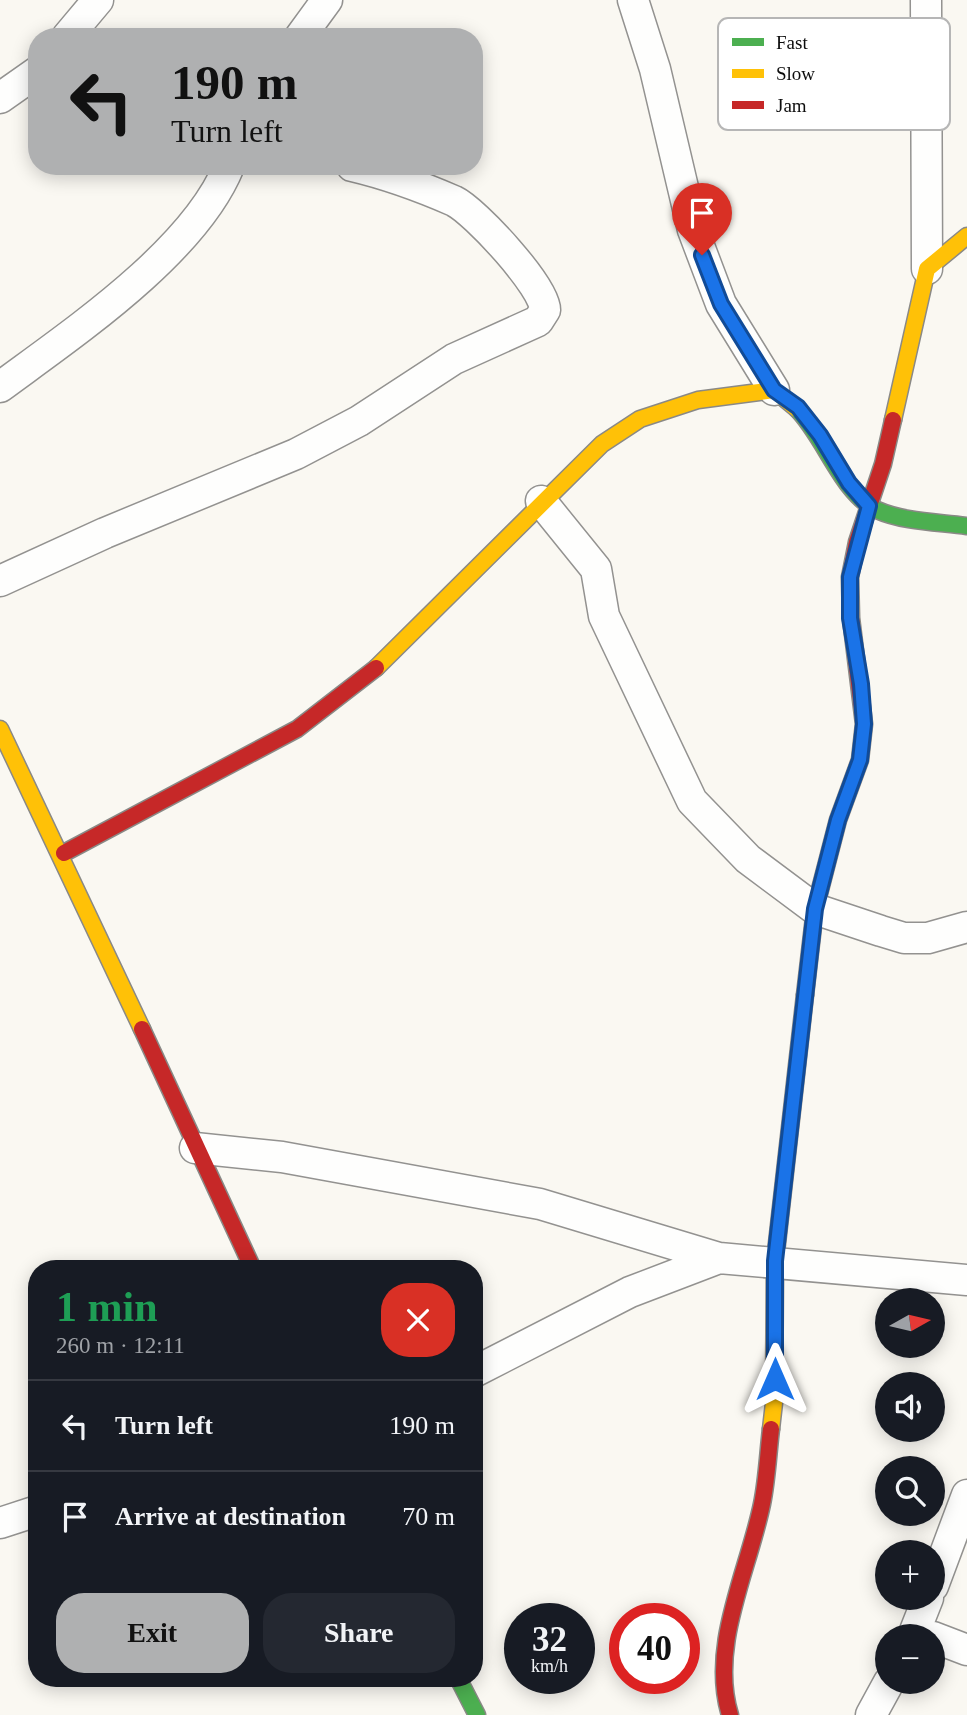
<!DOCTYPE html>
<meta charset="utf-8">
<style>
:root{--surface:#171b24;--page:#242831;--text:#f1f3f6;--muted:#9ea1a6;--line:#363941;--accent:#afb0b1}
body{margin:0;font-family:"Times New Roman",serif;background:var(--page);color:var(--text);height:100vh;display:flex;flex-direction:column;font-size:26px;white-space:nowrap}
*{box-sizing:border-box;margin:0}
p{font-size:23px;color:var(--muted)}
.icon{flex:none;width:38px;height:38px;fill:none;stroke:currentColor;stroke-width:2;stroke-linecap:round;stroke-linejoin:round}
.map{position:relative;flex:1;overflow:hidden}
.sheet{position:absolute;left:28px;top:1260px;width:455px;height:427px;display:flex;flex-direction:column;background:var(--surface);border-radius:28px;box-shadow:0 4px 18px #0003}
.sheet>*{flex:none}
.guide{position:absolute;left:28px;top:28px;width:455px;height:147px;border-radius:28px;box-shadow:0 4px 18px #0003;background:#afb0b1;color:#111;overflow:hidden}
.needle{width:46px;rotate:82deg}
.controls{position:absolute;left:875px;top:1288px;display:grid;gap:14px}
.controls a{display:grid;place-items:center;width:70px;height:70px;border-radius:50%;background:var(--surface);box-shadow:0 4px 18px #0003;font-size:35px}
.speed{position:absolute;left:504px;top:1603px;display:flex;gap:14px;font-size:35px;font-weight:700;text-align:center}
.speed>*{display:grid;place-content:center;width:91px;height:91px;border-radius:50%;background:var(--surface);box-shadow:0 4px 18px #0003;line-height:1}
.speed small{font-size:18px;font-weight:400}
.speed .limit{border:10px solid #d22;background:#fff;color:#111}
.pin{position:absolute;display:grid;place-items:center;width:60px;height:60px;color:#fff;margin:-72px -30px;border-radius:50% 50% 50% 0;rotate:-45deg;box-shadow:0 0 7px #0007}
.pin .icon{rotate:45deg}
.me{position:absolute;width:77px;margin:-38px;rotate:0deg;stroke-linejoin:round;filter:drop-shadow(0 0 5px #0008)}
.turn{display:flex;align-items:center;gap:24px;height:147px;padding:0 28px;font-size:32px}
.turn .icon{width:91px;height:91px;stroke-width:2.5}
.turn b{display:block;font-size:49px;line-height:60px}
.round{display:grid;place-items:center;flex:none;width:74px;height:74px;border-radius:28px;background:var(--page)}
.head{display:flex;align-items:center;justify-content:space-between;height:119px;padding:0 28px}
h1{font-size:42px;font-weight:700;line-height:52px;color:#1e9e55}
.cta{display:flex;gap:14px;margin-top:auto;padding:14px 28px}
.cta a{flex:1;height:80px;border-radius:28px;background:var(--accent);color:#111;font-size:28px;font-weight:700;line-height:80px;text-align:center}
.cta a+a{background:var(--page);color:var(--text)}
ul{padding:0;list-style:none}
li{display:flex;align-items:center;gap:21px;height:91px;padding:0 28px;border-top:2px solid var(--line)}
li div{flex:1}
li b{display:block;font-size:26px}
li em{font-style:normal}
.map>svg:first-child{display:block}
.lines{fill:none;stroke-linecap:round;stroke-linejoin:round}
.street-casing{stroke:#939290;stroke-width:33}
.fast-casing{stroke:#8a8986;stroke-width:19}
.slow-casing{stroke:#8a8986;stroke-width:19}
.jam-casing{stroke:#8a8986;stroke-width:19}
.street{stroke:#fefefd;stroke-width:30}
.fast{stroke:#4caf50;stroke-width:16}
.slow{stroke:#ffc107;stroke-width:16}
.jam{stroke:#c62828;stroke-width:16}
.route-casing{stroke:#114b97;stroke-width:18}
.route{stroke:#1a73e8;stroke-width:12}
.key{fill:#fff;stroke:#b6b6b6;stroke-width:2}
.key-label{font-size:19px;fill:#0c0c0c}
</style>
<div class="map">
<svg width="967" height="1715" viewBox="0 0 967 1715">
<rect width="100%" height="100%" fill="#faf8f2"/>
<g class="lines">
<g class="street-casing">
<path id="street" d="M633,0L655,69L693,230L721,304L774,390
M926,0L927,269
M67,37L98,0
M300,37L327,0
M0,98L37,72
M0,387C73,333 194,252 229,166
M541,501L596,569L604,616L692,801L748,859L815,909L881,931L904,938H928L967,927
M0,581L105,533L296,454L359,421L454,359L538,321L545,310C546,288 475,211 454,201C422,187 386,174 352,166
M195,1148L282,1157L540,1204L719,1258
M474,1372L630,1292L719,1258L967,1280
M0,1523L37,1511
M933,1586L967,1495
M913,1636L928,1598
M933,1637L967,1650
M871,1715L889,1682"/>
</g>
<g class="fast-casing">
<path id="fast" d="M797,409C825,437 842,494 877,510C904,522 938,522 967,526
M458,1678L477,1715"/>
</g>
<g class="slow-casing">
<path id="slow" d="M893,420L927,269L967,236
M376,668L602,444L640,419L698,400L774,390L797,409
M0,729L142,1029
M771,1429L774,1403L775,1261L805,995"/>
</g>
<g class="jam-casing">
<path id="jam" d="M64,853L297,729L376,668
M805,995L815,909L838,820L860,760L864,724L851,618L850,577L857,542L883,464L893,420
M142,1029L253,1269
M730,1715C709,1646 748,1572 762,1504C767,1480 768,1454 771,1429"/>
</g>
<use href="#street" class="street"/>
<use href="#fast" class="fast"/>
<use href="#slow" class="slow"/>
<use href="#jam" class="jam"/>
</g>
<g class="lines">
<g class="route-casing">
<path id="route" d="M702,255L721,304L774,390L798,407L820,435L849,483L869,506L850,577V618L861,684L864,724L860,760L838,820L815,909L775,1261V1379"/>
</g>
<use href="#route" class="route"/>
</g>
<rect x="718" y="18" width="232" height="112" rx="10" class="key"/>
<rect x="732" y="38" width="32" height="8" fill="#4caf50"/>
<rect x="732" y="69" width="32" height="9" fill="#ffc107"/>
<rect x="732" y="101" width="32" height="8" fill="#c62828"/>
<g class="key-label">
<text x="776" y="49">Fast</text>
<text x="776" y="80">Slow</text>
<text x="776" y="112">Jam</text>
</g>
</svg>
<div class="controls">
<a><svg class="needle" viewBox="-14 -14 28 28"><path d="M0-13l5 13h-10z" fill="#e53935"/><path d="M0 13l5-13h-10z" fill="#9ea1a6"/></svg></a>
<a><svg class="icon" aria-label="sound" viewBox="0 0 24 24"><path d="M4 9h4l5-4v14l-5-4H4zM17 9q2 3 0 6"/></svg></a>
<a><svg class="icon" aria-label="search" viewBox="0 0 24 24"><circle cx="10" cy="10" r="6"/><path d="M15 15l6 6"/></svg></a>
<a>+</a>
<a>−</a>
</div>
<div class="speed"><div>32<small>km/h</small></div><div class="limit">40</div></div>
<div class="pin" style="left:702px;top:255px;background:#d93025"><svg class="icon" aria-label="arrive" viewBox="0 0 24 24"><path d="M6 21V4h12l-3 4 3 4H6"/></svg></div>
<svg class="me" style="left:775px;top:1379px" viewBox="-20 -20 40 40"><path d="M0-17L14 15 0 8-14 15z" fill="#1a73e8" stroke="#fff" stroke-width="4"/></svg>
<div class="guide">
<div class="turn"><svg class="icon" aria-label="left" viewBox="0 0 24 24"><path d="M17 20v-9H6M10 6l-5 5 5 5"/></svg><div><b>190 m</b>Turn left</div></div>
</div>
<section class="sheet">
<div class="head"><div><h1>1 min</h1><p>260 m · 12:11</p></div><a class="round" style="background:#d93025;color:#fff"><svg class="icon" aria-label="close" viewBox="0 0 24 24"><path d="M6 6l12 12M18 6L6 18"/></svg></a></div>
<ul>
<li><svg class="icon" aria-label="left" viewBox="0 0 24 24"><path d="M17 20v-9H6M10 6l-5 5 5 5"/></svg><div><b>Turn left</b></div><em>190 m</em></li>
<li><svg class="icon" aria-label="arrive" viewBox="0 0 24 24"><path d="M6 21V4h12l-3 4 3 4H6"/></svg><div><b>Arrive at destination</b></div><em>70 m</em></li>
</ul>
<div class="cta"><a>Exit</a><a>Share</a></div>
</section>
</div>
